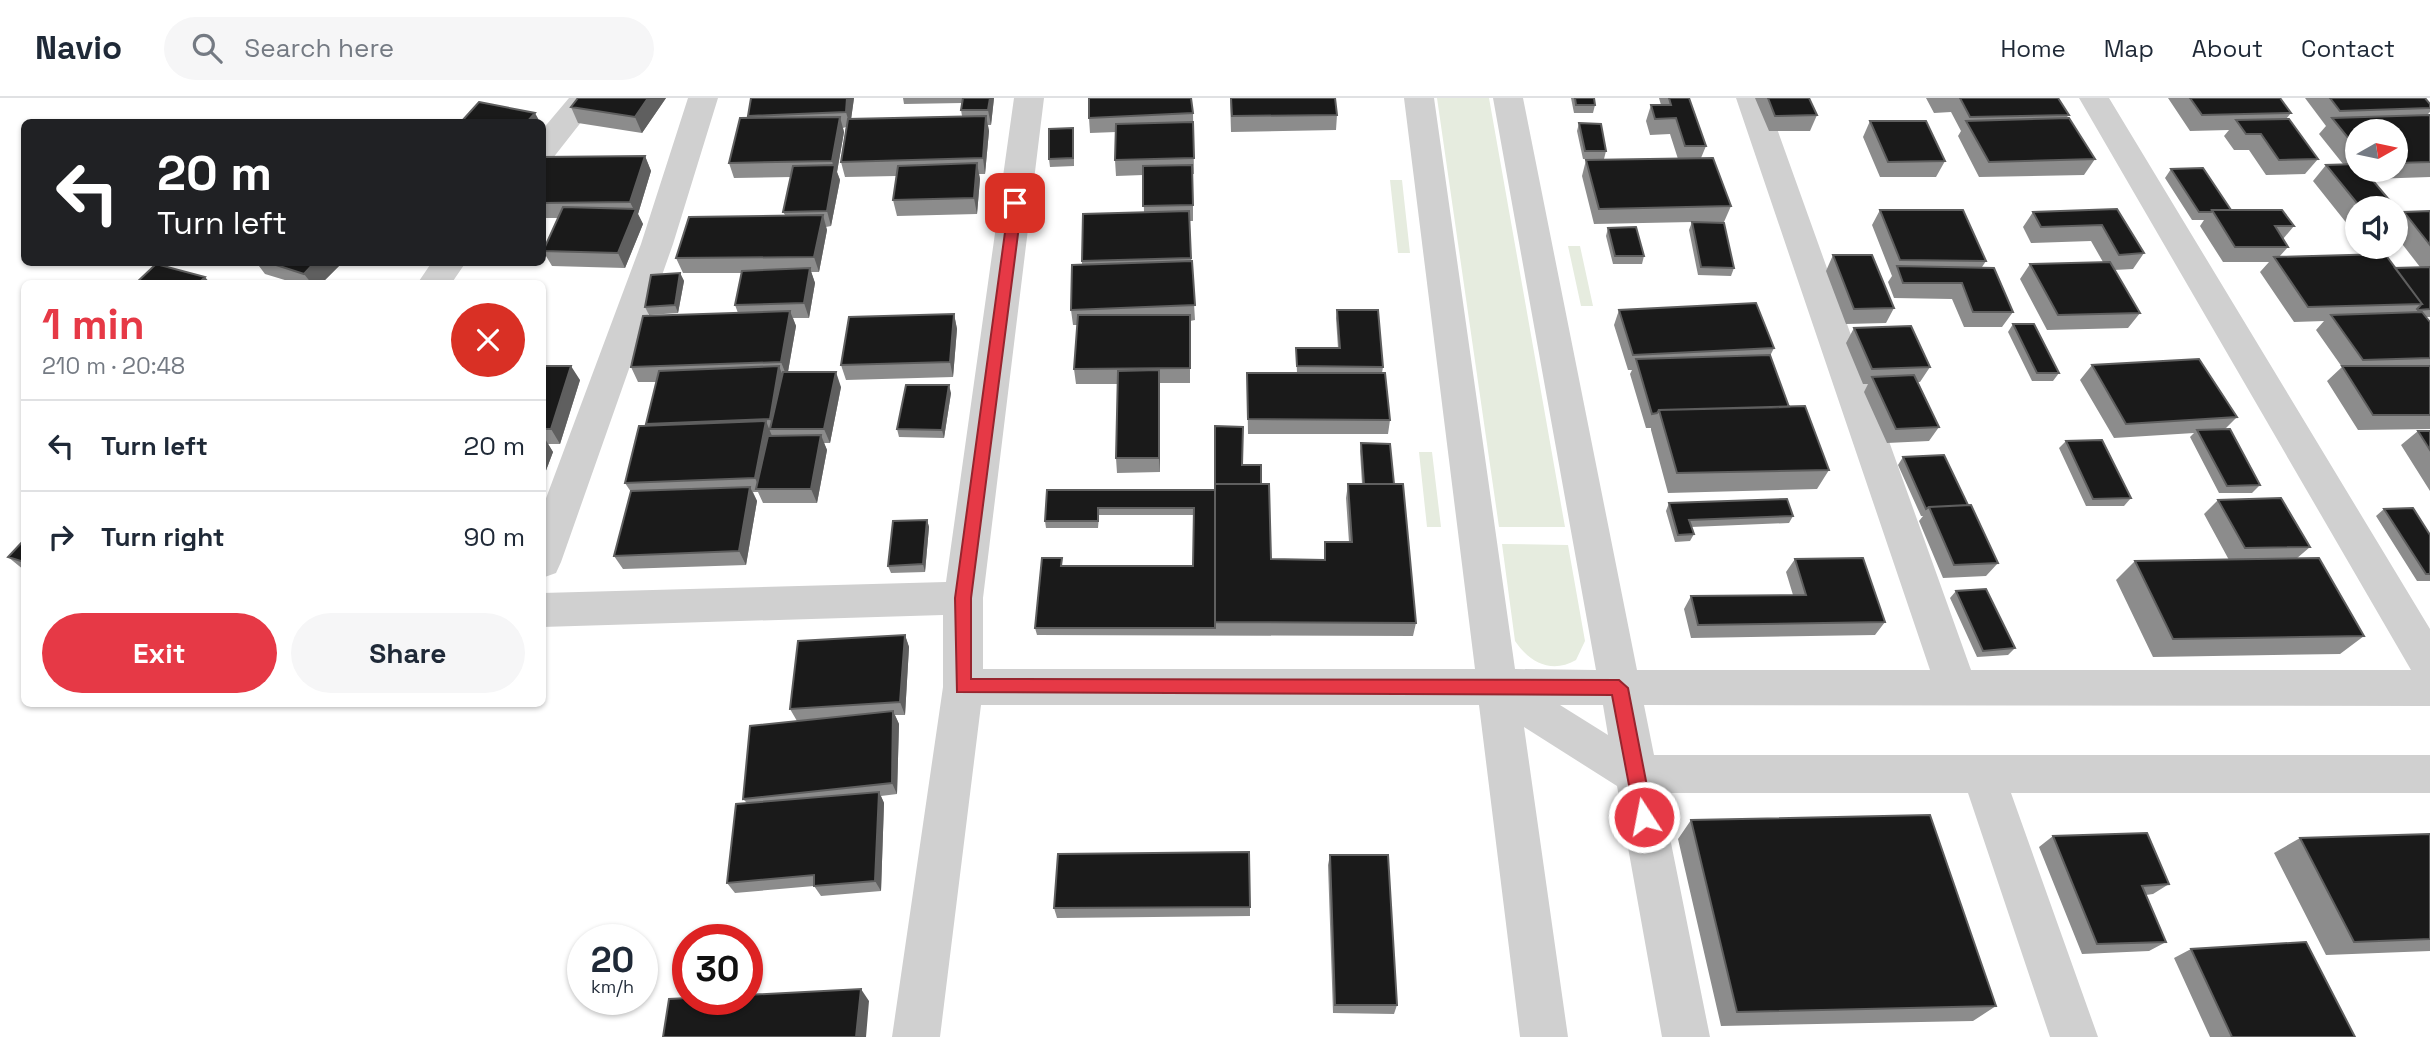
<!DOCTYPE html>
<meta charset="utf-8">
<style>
:root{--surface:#fff;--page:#f6f6f7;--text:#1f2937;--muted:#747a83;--line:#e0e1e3;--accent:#e63946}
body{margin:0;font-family:"Space Grotesk",sans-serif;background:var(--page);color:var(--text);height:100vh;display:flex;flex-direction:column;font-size:26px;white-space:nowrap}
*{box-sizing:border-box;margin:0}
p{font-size:23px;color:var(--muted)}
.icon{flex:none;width:38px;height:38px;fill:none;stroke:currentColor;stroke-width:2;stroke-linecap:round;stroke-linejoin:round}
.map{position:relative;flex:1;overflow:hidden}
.side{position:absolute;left:21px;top:182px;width:525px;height:427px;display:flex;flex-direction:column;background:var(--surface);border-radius:10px;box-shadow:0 2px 5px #0004}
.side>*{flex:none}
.guide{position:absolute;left:21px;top:21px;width:525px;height:147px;border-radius:10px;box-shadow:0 2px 5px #0004;background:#202124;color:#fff;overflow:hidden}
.needle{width:46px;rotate:81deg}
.fabs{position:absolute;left:2345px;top:21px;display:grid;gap:14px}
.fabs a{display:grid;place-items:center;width:63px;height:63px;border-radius:50%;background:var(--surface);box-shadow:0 2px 5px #0004;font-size:35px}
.speed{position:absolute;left:567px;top:826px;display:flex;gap:14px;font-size:35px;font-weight:700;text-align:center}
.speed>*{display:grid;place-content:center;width:91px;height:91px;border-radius:50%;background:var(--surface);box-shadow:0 2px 5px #0004;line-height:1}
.speed small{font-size:18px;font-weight:400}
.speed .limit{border:10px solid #d22;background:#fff;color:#111}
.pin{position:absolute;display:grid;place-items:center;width:60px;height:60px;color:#fff;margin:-30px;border-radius:14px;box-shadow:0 4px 10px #0006}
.me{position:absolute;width:77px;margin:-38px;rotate:349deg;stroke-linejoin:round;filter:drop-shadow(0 0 5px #0008)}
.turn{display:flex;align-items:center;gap:24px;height:147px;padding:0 21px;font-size:32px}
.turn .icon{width:91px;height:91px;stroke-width:2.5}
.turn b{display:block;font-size:49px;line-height:60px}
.round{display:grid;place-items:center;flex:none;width:74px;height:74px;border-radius:37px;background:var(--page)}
.summary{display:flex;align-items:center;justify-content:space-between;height:119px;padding:0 21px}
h1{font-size:42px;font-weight:700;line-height:52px;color:var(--accent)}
.action{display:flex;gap:14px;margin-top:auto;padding:14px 21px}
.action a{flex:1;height:80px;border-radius:42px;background:var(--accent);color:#fff;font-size:28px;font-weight:700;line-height:80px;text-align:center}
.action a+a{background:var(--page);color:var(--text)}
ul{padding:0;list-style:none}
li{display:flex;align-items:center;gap:21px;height:91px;padding:0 21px;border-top:2px solid var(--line)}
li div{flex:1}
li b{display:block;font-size:26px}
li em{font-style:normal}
header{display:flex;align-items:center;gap:42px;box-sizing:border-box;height:98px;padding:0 35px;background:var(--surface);border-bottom:2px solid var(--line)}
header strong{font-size:33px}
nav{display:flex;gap:38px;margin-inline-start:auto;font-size:24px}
.search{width:490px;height:63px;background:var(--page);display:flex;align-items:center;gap:18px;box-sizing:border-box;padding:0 24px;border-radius:38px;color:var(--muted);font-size:26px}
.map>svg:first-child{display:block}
.green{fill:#e6ecdf}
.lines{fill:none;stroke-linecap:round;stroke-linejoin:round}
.minor{fill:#d0d0d0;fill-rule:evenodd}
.wall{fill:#8c8c8c;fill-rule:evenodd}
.shaded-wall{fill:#5f5f5f}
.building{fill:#1a1a1a;stroke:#5f5f5f;stroke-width:2}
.route{fill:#e63946;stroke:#96252e;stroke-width:2}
</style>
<header>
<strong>Navio</strong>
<div class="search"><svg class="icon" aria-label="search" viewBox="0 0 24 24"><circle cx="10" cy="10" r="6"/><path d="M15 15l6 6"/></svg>Search here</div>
<nav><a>Home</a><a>Map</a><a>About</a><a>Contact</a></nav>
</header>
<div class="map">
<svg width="2430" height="939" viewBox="0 0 2430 939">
<rect width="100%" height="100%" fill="#fff"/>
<path class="green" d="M1437,0H1489L1565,429H1499Z
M1390,82H1402L1410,155H1398Z
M1568,148H1580L1593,208H1581Z
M1419,354H1432L1441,429H1427Z
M1502,446L1568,447L1585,543L1576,562C1552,576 1530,565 1515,543Z"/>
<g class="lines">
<path class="minor" d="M569,0H600L553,60L542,63V32Z
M688,0H718L673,146L561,464L556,475L542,480V411L641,146Z
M1014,0H1044L983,500V571H1475L1404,0H1434L1515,571L1596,572L1493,0H1523L1637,572H1930L1736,0H1766L1971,572H2411L2079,0H2109L2430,531V608L1644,607L1654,657H2430V695H2011L2098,939H2050L1968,695H1661L1710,939H1662L1617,688L1524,629L1568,939H1520L1479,607H981L940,939H892L943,589V517L542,529V495L946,484ZM1560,607H1603L1608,637Z
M432,164H466L451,186H417Z"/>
</g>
<path class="wall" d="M666,0L642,35L578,25L571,9Z
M751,0H854L851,21L962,18L961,12L962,5L904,6L903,0H994L991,27H988L989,33L985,76H979L980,81L977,116L897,118L893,102L896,78L845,79L841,64L846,29L843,30L844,34L837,74L840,82L831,128L826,129L827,132L819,174H811L815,185L809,220H793L796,228L788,274L841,289L830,345H824L827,352L817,405H763L758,394H753L757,403L746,467L623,471L614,458L631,394L625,385L647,328L646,326L656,284H638L631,269L738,215L735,207L741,175H683L676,160L785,117L783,114L791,79L734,80L729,65L749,20L748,18Z
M1230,0H1335L1337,17L1336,32L1231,34Z
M1571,0H1594L1595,7L1593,15H1574Z
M1659,0H1689L1706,48L1701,60L1731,108L1724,124H1700L1734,170L1731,178L1698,177L1689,132L1692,124L1594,126L1582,78L1586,62L1678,61L1670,36L1650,37L1646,23L1651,7H1661Z
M1755,0H1809L1817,17L1810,33H1769Z
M1926,0H2058L2069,17L2066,20L2095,61L2084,77L1979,79L1958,38L1961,33L1951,14L1934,15Z
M2168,0H2280L2291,15L2286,21L2318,61L2305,76L2266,77L2249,52H2234L2224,38L2229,32L2190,33Z
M2305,0H2425L2430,6V14L2427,17H2430V79L2371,81L2396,110H2357V132H2352L2313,83L2326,67L2343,66L2319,36L2326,28ZM2357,33H2396V72H2357Z
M1193,15L1194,76H1193V123H1189L1195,222L1190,223V285H1160V374L1117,375L1116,360L1118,286H1076L1074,271L1078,227H1073L1071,212L1082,167V163L1144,114L1143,77L1116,78L1115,62L1116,34L1090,35L1089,20Z
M1870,23L1945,63L1936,79H1880L1863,39Z
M1579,25L1606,53L1604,61H1583L1577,33Z
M1074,39V68L1050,69L1049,61Z
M645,58L651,73L638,116L643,126L625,170L552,168L543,153L558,120H542V59Z
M2171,71L2231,112L2294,128L2283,141L2288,149L2279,159L2395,170L2420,169L2396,138V122L2404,114L2430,113V219H2426L2430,224V331L2358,332L2327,283L2342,269L2316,232L2324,223L2294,224L2260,174L2269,164H2223L2200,128L2204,122H2192L2165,80Z
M2117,111L2144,155L2133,171L2114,172L2140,215L2128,230L2047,232L2020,181L2030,166L2103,164L2091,143L2031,145L2023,129L2033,114Z
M1880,112L1986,163L1982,169L2013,214L2002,229H1964L1952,201L1894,200L1888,184L1892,178L1872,127Z
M1608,130L1644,158L1642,166H1613L1606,138Z
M1833,157L1894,210L1886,225L1846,226L1826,173Z
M256,164H343L321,186H298L265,176Z
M680,175L684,183L678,215L649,217L645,209Z
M1337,212L1383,269L1382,275L1390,322L1388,336H1248L1247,275H1297L1296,250H1338L1336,220Z
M1619,212L1774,250L1770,258L1789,309L1829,372L1817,391L1668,395L1651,332V330H1646L1630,276L1632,272H1628L1614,227Z
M954,216L957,231L953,279L846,282L841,267Z
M2013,226L2059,275L2053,283H2032L2008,234Z
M1854,230L1930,269L1920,284H1918L1939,329L1929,343L1887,345L1864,294L1868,286H1863L1846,245Z
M2092,267L2237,319L2225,331L2260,387L2252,395H2219L2190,339L2194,335L2114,340L2080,282Z
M542,268L580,282L560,346H548L553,354L542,383Z
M951,295L944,340L899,339L897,331Z
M2418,333H2430V393L2401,347Z
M2066,343L2131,400L2124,408H2086L2059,350Z
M1361,345L1394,386L1416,525L1413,538L1037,537L1035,530L1063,468H1193L1194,417H1099L1098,430H1046L1045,423L1047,392H1215L1242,367L1261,386L1271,461L1324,462L1325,444H1349L1346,400L1348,386H1362L1360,353Z
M1903,359L1968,407L1998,465L1986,478L1943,480L1919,423L1923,418H1921L1898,367Z
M2218,402L2310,449L2296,461L2364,538L2340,556L2153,559L2116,482L2135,463L2229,462L2204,416Z
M1669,405L1793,418L1789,425L1691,429L1694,436L1690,443L1675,444L1666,413Z
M2384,411L2430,437V483H2417L2376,418Z
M927,422L929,429L925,474L891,475L888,468Z
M24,442V472L8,459Z
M1795,461L1885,524L1875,537L1691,540L1684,511L1691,498L1793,497L1786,474Z
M1956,493L2015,550L2008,557L1977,559L1950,500Z
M905,537L909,549L905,617H895L899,626L897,696L881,698L884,705L881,793L821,798L814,788L735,795L727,785L747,705L743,701L797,623L790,611Z
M1691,722L1996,908L1973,923L1721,928L1678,741Z
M2430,736V853L2326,857L2274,755L2300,740Z
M2053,738L2169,786L2153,796L2146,797L2166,844L2149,853L2082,856L2039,749Z
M1330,757L1397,907L1394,916L1333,915L1328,767Z
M1250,809V818L1057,820L1054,810Z
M2191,851L2355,939H2210L2174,860Z"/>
<path class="shaded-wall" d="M648,0H666L642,35L635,19Z
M847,0H854L850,29L846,14Z
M990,0H994L991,27L988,12Z
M535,15L540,24H527Z
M986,18L989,33L985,76L983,60Z
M840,19L844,34L837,74L840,82L831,128L827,113L834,71L832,63Z
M645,58L651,73L638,116L643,126L625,170L618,155L635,114L630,104Z
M977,65L980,81L977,116L974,100Z
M823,117L827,132L819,174L814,159Z
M315,164H343L321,186H312L304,176Z
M810,170L815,185L809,220L804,205Z
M680,175L684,183L678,215L675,207Z
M205,179L211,186H198Z
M790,213L796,228L787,279L781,264Z
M954,216L957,231L953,279L950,264Z
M571,268L580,282L560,346L551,331Z
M779,268L785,283L774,331L770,321Z
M1159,272L1160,287V374L1159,360Z
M836,274L841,289L830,345L824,331Z
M949,287L951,295L944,340L942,332Z
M766,323L772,338L760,391L755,380Z
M821,337L827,352L817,405L811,391Z
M544,339L553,354L542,383V344Z
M750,389L757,403L746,467L739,453Z
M927,422L929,429L925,474L923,466Z
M905,537L909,549L905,617L900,604Z
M893,613L899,626L897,696L892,685Z
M879,694L884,705L881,793L875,783Z
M861,891L869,903L866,939H856Z"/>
<path class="building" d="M578,0H648L635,19L571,9Z
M751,0H847L846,14L748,18Z
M963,0H990L988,12H961Z
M1089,0H1191L1193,15L1089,20Z
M1231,0H1335L1337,17L1232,18Z
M1575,0H1594L1595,7H1576Z
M1669,0H1689L1706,48H1685L1676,20L1655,21L1651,7H1671Z
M1768,0H1809L1817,17L1775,18Z
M1960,0H2058L2069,17L1970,19Z
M2190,0H2280L2291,15L2202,17Z
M2330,0H2425L2430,6V10L2340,13Z
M479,4L535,15L527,24H461Z
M2430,17V64L2396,65V33H2357V51L2332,20Z
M986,18L983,60L841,64L848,21Z
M840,19L832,63L729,65L740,20Z
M2069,20L2095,61L1989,64L1966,23Z
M2289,21L2318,61L2279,62L2261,36H2246L2236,22Z
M1870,23H1926L1945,63L1888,64Z
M1193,24L1194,60L1115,62L1116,26Z
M1579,25L1601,26L1606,53H1585Z
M1073,30V60L1049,61V31Z
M645,58L630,104L542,105V59Z
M1713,60L1731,108L1599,111L1586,62Z
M977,65L974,100L893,102L898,68Z
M2357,66V72H2364L2396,110H2361L2326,67Z
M835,67L827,113L783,114L793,68Z
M1192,67L1193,107L1143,108V68Z
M2203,70L2231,112H2212L2211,114H2199L2171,71Z
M563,109L636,111L618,155L543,153Z
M2117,111L2144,155L2119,157L2102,127L2041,129L2033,114Z
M1880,112H1963L1986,163L1900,162Z
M2212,112H2282L2294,128H2275L2288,149H2235Z
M1189,113L1191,160L1082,163L1083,116Z
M2430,113V147L2404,114Z
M823,117L814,159L676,160L689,119Z
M1692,124L1724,125L1734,170L1701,169Z
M1636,129L1644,158H1615L1608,130Z
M2385,156L2422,206L2308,209L2274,159Z
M1833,157H1872L1894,210L1854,211Z
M1192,163L1195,207L1071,212L1072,167Z
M267,164H315L304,176Z
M2110,164L2140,215L2058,217L2030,166Z
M156,166L205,179L198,186H135Z
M1897,168L1994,170L2013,214H1973L1962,185H1903Z
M2430,169V211L2418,212L2417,211L2422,206L2395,170Z
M810,170L804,205L735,207L742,173Z
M680,175L675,207L645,209L651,177Z
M1756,205L1774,250L1633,257L1619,212Z
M1337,212H1378L1383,269L1297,268L1296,250H1340Z
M790,213L781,264L631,269L643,218Z
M2422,214L2430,224V260L2363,262L2331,217Z
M954,216L950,264L841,267L849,219Z
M1078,217H1190V270L1074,271Z
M2013,226H2034L2059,275H2037Z
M1911,228L1930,269L1872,271L1854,230Z
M1770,257L1789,309L1659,312L1657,315L1652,316L1636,261Z
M2199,261L2237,319L2126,326L2092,267Z
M542,268H571L551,331H542Z
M779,268L770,321L646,326L659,273Z
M2342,268H2430V317H2373Z
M1159,272V360H1116L1118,273Z
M783,274H836L824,331H770Z
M1247,275H1385L1390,322L1248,321Z
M1914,277L1939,329L1896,331L1872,279Z
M906,287H949L942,332L897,331Z
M1805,308L1829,372L1677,375L1659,312Z
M766,323L755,380L625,385L639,328Z
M1215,328L1243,329L1242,367H1261V386H1215Z
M2230,331L2260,387L2227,388L2197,332Z
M2418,333H2430V352Z
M821,337L811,391H756L768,338Z
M2102,342L2131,400L2093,401L2066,343Z
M1361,345L1390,346L1394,386H1364Z
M1944,357L1968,407L1929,409L1926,411L1903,359Z
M1215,386H1269L1271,461L1325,462V444H1352L1348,386H1403L1416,525L1215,524Z
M750,389L739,453L614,458L631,393Z
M1047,392H1215V530H1035L1042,460H1062L1061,468H1193L1194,410H1098V423H1045Z
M2281,400L2310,449L2245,450L2218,402Z
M1787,401L1793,418L1689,422L1694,436L1678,437L1669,405Z
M1971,407L1998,465L1954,467L1929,409Z
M2413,410L2430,437V476H2426L2384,411Z
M927,422L923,466L888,468L893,423Z
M24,442V464L8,459Z
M1863,460L1885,524L1698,527L1691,498L1806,497L1795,461Z
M2319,460L2364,538L2173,541L2135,463Z
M1986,491L2015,550L1983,553L1956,493Z
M905,537L900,604L790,611L798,543Z
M893,613L892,685L743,701L750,628Z
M879,694L875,783L814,788V777L727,785L736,706Z
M1930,717L1996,908L1737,914L1691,722Z
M2147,735L2169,786L2142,788L2166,844L2097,846L2053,738Z
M2430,736V841L2354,844L2300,740Z
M1249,754L1250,809L1054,810L1058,756Z
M1330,757H1388L1397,907H1335Z
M2306,844L2355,939H2232L2191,851Z
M861,891L856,939H663L669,901L688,900V901H747V897Z"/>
<path class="route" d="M1015,101L1022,105L971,500V581L1619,582L1628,590L1653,719L1650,725L1644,727L1637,725L1635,719L1612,597L957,594L955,500L1009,105Z"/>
</svg>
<div class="fabs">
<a><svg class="needle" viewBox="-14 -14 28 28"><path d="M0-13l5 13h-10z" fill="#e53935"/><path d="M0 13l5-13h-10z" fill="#747a83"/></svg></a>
<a><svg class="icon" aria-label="sound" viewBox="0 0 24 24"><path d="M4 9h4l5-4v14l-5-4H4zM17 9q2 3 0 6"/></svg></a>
</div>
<div class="speed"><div>20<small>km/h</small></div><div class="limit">30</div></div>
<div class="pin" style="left:1015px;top:105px;background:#d93025"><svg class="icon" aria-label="arrive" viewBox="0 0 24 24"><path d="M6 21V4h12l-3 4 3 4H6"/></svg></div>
<svg class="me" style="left:1644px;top:719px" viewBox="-20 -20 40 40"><circle r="17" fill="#e63946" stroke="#fff" stroke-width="3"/><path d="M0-11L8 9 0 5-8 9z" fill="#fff"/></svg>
<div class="guide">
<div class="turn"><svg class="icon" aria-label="left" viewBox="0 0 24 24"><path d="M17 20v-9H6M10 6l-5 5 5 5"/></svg><div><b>20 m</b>Turn left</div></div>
</div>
<section class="side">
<div class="summary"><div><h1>1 min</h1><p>210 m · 20:48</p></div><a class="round" style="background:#d93025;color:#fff"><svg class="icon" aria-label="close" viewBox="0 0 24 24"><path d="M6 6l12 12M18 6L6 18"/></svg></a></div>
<ul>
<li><svg class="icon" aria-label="left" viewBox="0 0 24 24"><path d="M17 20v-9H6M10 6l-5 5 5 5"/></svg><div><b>Turn left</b></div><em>20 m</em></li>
<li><svg class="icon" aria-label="right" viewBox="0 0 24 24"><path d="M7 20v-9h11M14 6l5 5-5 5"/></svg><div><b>Turn right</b></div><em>90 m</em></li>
</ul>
<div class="action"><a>Exit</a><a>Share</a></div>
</section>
</div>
